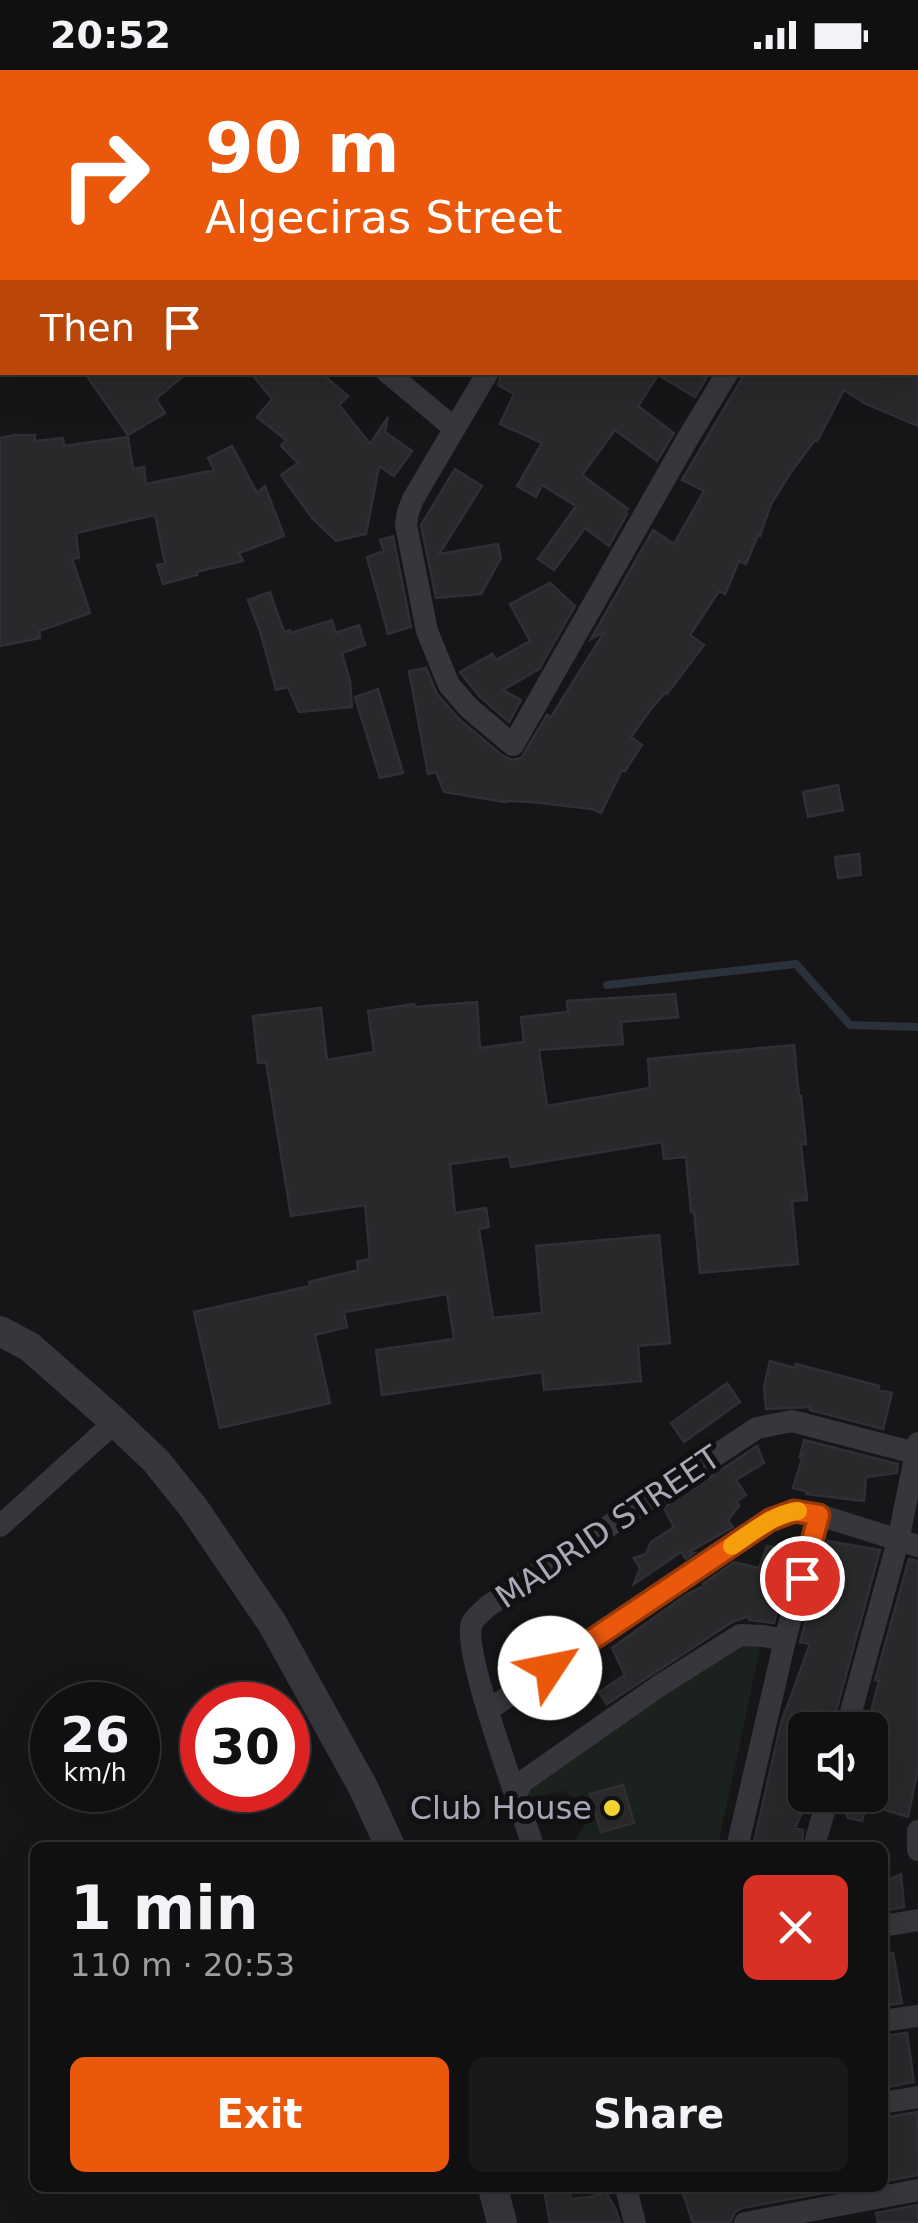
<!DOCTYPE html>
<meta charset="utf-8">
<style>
:root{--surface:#101011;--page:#19191a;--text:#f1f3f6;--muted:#9c9d9f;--line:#303031;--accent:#ea580c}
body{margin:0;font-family:"DejaVu Sans",sans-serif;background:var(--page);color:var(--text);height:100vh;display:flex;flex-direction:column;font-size:38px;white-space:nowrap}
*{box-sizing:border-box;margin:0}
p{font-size:32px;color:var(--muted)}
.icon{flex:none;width:55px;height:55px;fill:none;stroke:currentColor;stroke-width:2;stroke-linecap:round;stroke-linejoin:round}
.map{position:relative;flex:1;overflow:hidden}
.details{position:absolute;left:30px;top:1772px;width:858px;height:350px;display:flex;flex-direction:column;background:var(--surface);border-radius:15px;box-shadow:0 10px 40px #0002,0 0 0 2px var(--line)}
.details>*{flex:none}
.banner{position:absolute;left:0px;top:0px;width:920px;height:305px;box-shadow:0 10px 40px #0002,0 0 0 2px var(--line);background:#ea580c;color:#fff;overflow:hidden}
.tools{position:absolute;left:788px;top:1642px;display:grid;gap:20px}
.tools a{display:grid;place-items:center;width:100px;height:100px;border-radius:15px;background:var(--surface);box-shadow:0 10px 40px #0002,0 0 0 2px var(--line);font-size:50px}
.speed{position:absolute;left:30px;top:1612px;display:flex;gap:20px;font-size:50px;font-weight:700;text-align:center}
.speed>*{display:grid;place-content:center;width:130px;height:130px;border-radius:50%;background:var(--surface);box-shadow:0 10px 40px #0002,0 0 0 2px var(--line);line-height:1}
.speed small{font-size:25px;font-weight:400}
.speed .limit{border:15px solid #d22;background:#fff;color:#111}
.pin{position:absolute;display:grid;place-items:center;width:85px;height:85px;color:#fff;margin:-42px;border:5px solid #fff;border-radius:50%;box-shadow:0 2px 10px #0007}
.me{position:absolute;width:110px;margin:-55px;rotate:56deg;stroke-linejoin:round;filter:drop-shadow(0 0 8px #0008)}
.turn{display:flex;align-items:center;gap:35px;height:210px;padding:0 40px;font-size:45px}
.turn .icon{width:130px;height:130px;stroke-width:2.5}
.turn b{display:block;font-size:70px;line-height:85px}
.then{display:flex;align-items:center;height:95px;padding:0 40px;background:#0003;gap:20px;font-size:38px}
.round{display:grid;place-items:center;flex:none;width:105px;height:105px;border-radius:15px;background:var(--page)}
.summary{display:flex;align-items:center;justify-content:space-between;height:170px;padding:0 40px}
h1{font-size:60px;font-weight:700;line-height:75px}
.button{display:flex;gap:20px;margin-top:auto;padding:20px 40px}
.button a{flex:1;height:115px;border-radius:15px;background:var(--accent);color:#fff;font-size:40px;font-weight:700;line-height:115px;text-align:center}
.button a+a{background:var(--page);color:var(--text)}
.status{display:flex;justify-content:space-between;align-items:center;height:70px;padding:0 50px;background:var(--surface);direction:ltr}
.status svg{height:28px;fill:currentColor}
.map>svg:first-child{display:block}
.green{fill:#1b221d}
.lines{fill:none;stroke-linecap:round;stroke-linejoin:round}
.stream{stroke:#2b313b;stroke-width:8}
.building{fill:#29282b;stroke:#302f33;stroke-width:2.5}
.minor{stroke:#36363c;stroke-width:22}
.tertiary{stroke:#36363c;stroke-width:30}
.route-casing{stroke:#983908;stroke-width:25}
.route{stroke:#ea580c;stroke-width:18}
.slow{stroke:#f59e0b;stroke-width:18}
.poi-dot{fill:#f3d231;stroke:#111012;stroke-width:4}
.labels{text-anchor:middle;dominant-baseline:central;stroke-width:10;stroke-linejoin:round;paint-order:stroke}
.street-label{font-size:32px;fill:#a7a9b7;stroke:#111012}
.poi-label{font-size:32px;fill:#a7a9b7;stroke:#111012;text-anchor:end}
</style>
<div class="status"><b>20:52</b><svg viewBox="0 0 49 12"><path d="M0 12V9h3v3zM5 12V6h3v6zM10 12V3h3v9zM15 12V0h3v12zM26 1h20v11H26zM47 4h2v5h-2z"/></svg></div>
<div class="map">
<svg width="918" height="2153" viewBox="0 0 918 2153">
<rect width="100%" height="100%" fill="#161517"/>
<path class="green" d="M762,1569L718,1776L573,1777L584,1755V1736L564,1721C543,1724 529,1730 508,1727L725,1579Z"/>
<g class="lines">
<path class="stream" d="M607,915L796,894L850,955L918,957"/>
</g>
<path class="building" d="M84,302H188L156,329L165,343L128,365Z
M250,302H320L348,326L339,335L370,374L388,347L385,362L412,381L394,406L379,396L366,464L336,471L312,448L281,405L298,393L281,376L286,370L257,347L272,329Z
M503,302H710L695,327L658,305L638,336L674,363L657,391L615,360L582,405L628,439L625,442L627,444L609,476L585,458L554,500L538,489L576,436L542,415L536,427L517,416L542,373L500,354L514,324L498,315Z
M743,302H918V356L866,334L844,320L817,371L815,370L791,402L771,434L760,466L758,465L746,494L739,491L725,524L719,521L690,565L704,575L667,624L665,623L651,639L631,667L642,675L625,701L622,700L601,743L592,739L532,732L505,731V732L444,722L436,702L428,704L409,601L426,598L437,624L459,649L503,686L512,690L521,688L547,645L551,647L605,561L591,569L653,460L674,474L704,421L682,410L741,310Z
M15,365H35V371L63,368L64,376L128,367L133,399L144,397L146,414L214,400L208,388L232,376L257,423L265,416L284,466L239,483L243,491L196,502L197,505L163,514L157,495L165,493L155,445L76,463L79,488L72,489L90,543L39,561L40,568L0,576V368Z
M455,399L482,416L439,484L498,474L501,488L481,524L436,528L421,455Z
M393,466L411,557L388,564L367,487L384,481L380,470Z
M550,513L575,536L539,599L503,620L521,630L509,652L480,627L460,602L492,584L496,590L530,571L510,534Z
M270,522L284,562L290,560L291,563L332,550L336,563L359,555L365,575L342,583L350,611L352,637L299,642L288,617L276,620L260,561L248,530Z
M378,619L403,703L380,708L355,627Z
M838,715L843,740L808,747L803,722Z
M859,784L861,805L838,808L835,787Z
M675,924L678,947L621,952L623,974L539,980L547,1036L650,1018L648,989L794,975L799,1026H801L806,1074H801L807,1130L792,1131L798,1194L700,1203L694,1141L691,1142L686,1087L664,1089L662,1072L511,1097L509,1086L450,1094L455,1143L486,1138L489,1157L479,1159L493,1248L542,1243L536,1176L659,1165L670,1273L638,1276L641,1311L544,1320L542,1302L382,1325L376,1280L454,1269L447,1224L344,1242L347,1257L315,1265L330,1333L220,1358L194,1242L310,1216L309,1212L358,1200L357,1192L370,1189L365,1135L291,1146L266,992L258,993L253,946L321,938L327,990L374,982L368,941L414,934L415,937L477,932L480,978L524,972L521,947L568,942L567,931Z
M770,1291L795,1298L796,1294L823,1301L879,1316L878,1320L892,1323L883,1359L810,1340L811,1337L766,1339L764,1317Z
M727,1313L740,1332L684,1372L671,1353Z
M804,1370L898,1394L897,1403L866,1407L864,1431L806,1424V1421L793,1418L803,1385L800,1387Z
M757,1376L764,1393L736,1410L746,1425L737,1431L739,1436L728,1450L733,1457L689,1482L694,1483L686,1489L681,1482L634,1514L640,1498L634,1488L646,1484L651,1472L674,1457L664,1438Z
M828,1471L880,1480L831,1660H805V1736L795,1758L803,1760L802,1777L765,1776V1772H754L781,1653L810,1574L800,1572Z
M767,1476L794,1480L774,1553L749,1550V1546L732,1552L607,1634L599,1622L625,1605L612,1578L687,1524L704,1516L703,1514L734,1492L759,1498Z
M909,1489L918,1491V1699L908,1747L882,1739V1687L870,1685L874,1660H866L879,1611L875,1610Z
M623,1715L634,1753L601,1762L590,1724Z
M848,1725H869L862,1751L848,1748L845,1739Z
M901,1804L904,1837L882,1841V1812Z
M882,1883H893L902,1933L882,1936Z
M907,1963L914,2012L882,2018V1966Z
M917,2042L918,2105L882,2112V2048Z
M544,2118H568L571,2129L590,2127L606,2122L616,2140L620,2153H550Z
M681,2118H851L742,2138L735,2142L730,2153H693Z
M918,2135V2153H878L876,2143Z"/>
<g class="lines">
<path class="minor" d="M97,0L100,2
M431,0L434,2
M22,2L25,0
M667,2L669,0
M0,22L2,20
M387,302L454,358
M488,302L413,429L408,442L406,455L427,561L449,615L469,638L513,675L688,368L728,302
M0,1456L115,1352
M488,1640L770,1450L794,1441L819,1445L918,1476
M846,1660L898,1471L918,1373
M516,1724L522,1712L659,1616L740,1565L763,1566L785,1570
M918,1761V1780
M534,1778C522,1743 461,1578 472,1553C475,1547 483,1541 488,1536L757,1358L792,1351L915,1383
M737,1778L785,1570L819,1445
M817,1778L816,1769L829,1725
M882,1856L918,1850
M882,1951L918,1946
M882,2033L918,2027
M626,2118L635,2153
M745,2153L918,2120"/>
<path class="tertiary" d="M0,1261L30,1277L115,1352L156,1391L193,1437L272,1553L363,1717L391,1778
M493,2118L502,2153"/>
</g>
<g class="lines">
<g class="route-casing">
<path id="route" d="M550,1598L770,1450L794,1441L819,1445L802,1508"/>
</g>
<use href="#route" class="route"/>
<path class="slow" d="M732,1476C752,1462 774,1444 798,1441"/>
</g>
<circle class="poi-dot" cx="612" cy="1738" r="10"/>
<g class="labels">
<g class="street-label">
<text transform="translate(608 1457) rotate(-34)">MADRID STREET</text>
</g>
<g class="poi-label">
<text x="592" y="1738">Club House</text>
</g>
</g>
</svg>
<div class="tools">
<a><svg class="icon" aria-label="sound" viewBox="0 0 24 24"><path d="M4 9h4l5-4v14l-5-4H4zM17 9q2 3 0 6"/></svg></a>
</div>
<div class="speed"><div>26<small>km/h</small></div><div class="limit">30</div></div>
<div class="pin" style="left:802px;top:1508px;background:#d93025"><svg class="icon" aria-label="arrive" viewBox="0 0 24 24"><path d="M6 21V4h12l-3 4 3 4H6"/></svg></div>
<svg class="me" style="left:550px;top:1598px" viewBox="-20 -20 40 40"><circle r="19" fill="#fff"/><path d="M0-13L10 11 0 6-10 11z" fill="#ea580c"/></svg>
<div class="banner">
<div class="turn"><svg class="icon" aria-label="right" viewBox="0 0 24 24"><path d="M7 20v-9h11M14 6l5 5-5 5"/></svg><div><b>90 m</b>Algeciras Street</div></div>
<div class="then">Then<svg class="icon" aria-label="arrive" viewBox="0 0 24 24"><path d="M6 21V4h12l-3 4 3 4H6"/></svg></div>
</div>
<section class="details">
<div class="summary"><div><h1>1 min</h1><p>110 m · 20:53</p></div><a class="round" style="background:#d93025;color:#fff"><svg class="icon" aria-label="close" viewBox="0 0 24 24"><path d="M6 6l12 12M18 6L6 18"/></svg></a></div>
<div class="button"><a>Exit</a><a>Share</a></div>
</section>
</div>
